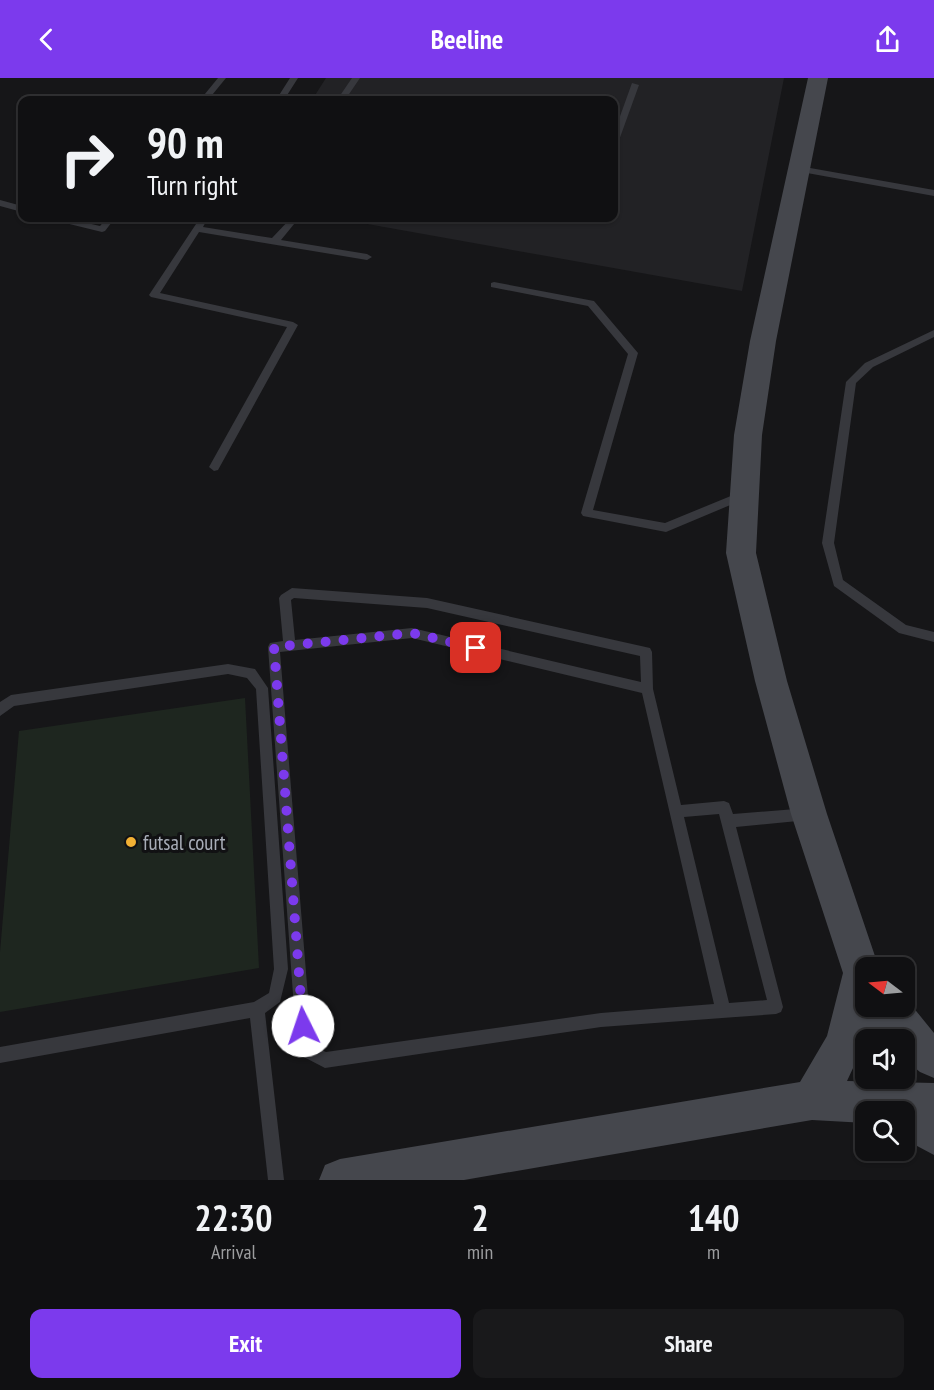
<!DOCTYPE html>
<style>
:root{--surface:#101012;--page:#19191b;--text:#f1f3f6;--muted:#9c9d9f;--line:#303032;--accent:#7c3aed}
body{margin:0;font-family:"PT Sans Narrow",sans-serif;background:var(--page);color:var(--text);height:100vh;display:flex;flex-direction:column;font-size:22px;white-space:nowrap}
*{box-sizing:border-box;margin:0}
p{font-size:20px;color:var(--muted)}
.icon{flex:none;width:33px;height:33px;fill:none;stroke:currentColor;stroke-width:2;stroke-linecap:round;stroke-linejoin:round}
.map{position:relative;height:1102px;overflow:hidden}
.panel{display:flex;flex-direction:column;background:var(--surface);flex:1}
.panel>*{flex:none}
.guide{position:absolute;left:18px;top:18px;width:600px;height:126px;border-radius:12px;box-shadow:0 2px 4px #0004,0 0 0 2px var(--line);background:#101012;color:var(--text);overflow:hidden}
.needle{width:39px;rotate:286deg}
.tools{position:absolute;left:855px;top:879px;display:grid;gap:12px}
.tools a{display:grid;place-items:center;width:60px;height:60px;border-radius:12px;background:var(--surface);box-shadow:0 2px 4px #0004,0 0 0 2px var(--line);font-size:30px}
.pin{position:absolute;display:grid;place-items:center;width:51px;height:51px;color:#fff;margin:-26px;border-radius:12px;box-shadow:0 3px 9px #0006}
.me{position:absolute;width:66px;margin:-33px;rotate:356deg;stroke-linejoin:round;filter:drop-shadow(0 0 4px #0008)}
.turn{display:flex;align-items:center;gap:21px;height:126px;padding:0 30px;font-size:27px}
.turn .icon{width:78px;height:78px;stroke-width:2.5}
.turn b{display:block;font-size:42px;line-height:51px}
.eta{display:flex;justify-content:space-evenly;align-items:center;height:102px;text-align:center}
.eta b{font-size:36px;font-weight:700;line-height:42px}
.action{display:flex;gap:12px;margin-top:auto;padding:12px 30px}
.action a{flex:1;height:69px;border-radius:12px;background:var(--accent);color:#fff;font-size:24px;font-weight:700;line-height:69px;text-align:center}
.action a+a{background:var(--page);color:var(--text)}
header{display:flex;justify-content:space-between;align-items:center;height:78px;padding:0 30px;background:var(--accent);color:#fff;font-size:27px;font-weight:700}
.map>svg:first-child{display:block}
.built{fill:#222225}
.green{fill:#1e261f}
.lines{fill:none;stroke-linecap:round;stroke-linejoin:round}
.lane{fill:#37383d;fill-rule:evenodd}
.secondary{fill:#45474d;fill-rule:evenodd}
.route{stroke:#7c3aed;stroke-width:10;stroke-dasharray:0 18}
.poi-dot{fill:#f2b134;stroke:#111113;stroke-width:2}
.labels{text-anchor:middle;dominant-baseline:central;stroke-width:6;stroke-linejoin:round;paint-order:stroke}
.poi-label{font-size:21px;fill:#a8adb8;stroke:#111113;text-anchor:start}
</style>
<header><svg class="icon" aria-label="back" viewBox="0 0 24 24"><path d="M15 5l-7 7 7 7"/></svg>Beeline<svg class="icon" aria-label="share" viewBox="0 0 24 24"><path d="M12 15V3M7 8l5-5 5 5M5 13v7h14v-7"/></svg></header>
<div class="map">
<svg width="934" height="1102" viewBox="0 0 934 1102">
<rect width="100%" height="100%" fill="#161618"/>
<path class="built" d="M326,0H784L742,213L334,140H614V22H312Z"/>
<path class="green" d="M245,620L259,890L0,934V874L19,653Z"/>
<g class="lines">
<path class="lane" d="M218,0H226L208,22H200Z
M290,0H298L284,22H276Z
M352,0H360L345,22H337Z
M632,5L639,7L618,65L614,67V55Z
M799,88L934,112V118L796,93L795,91Z
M0,122L22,128V134L0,128Z
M52,140H66L100,148L107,140H115L105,153L102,154L53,142Z
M200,140H208L203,149L272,160L291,140H299L281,162L367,176L372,179L367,182L199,154L160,215L293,244L298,247L218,392L214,393L209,389L287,249L151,219L149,217Z
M494,204L594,223L638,275L593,432L665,445L743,413L747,414L748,417L747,420L666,454L583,438L581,435L628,276L588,228L491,209V205Z
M934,252V259L873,289L856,305L834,465L843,502L906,547L934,554V564L899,555L834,508L822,465L846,304L865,285Z
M292,510L427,520L650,570L652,574L653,611L681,727L724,723L729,725L733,736L808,730L813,732L815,736L813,740L808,742L736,749L783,929L781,934L776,936L601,949L325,990L300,977L297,972L268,569L270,565L283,563L279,520L281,517ZM294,520L427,530L640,578L641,604L412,550L295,562L291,522ZM412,560L642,615L714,926L601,935L326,974L312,968L280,574ZM719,736L767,922L729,925L684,739Z
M228,586L255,591L268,610L288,891L280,924L265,935L284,1102H268L250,940L0,985V969L254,924L269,915L274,891L256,611L247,600L228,596L14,628L0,638V624L11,617Z"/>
<path class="secondary" d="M808,0H828L776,263L762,357L756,475L787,603L827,736L879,890H866V928H904V918L934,955V1000L920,994L904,981V962H866V978L860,975L847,1003L934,1005V1077L904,1061V1034H866V1045L812,1042L464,1102H319L325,1087L340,1081L800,1004L827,958L843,895L791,736L755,603L726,475L734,357L750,263Z"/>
</g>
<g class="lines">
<path class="route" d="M303,948L274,569L412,555L476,570"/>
</g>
<circle class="poi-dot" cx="131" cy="764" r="6"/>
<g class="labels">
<g class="poi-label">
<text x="143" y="764">futsal court</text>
</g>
</g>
</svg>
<div class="tools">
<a><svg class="needle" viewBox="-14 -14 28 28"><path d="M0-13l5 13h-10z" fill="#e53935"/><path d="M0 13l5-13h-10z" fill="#9c9d9f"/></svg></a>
<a><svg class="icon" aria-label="sound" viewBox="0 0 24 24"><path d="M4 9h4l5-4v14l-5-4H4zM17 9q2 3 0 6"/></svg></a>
<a><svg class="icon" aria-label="search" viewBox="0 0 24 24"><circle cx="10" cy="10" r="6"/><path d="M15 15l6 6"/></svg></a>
</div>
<div class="pin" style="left:476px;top:570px;background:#d93025"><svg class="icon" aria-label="arrive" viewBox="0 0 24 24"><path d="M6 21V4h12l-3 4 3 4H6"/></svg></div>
<svg class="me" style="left:303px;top:948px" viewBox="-20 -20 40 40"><circle r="19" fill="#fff"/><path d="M0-13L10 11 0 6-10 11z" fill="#7c3aed"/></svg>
<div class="guide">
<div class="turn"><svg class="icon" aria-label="right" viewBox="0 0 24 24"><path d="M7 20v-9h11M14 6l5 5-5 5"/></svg><div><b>90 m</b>Turn right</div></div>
</div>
</div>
<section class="panel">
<div class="eta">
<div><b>22:30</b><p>Arrival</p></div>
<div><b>2</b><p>min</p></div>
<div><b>140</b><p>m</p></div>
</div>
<div class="action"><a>Exit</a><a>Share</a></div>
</section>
